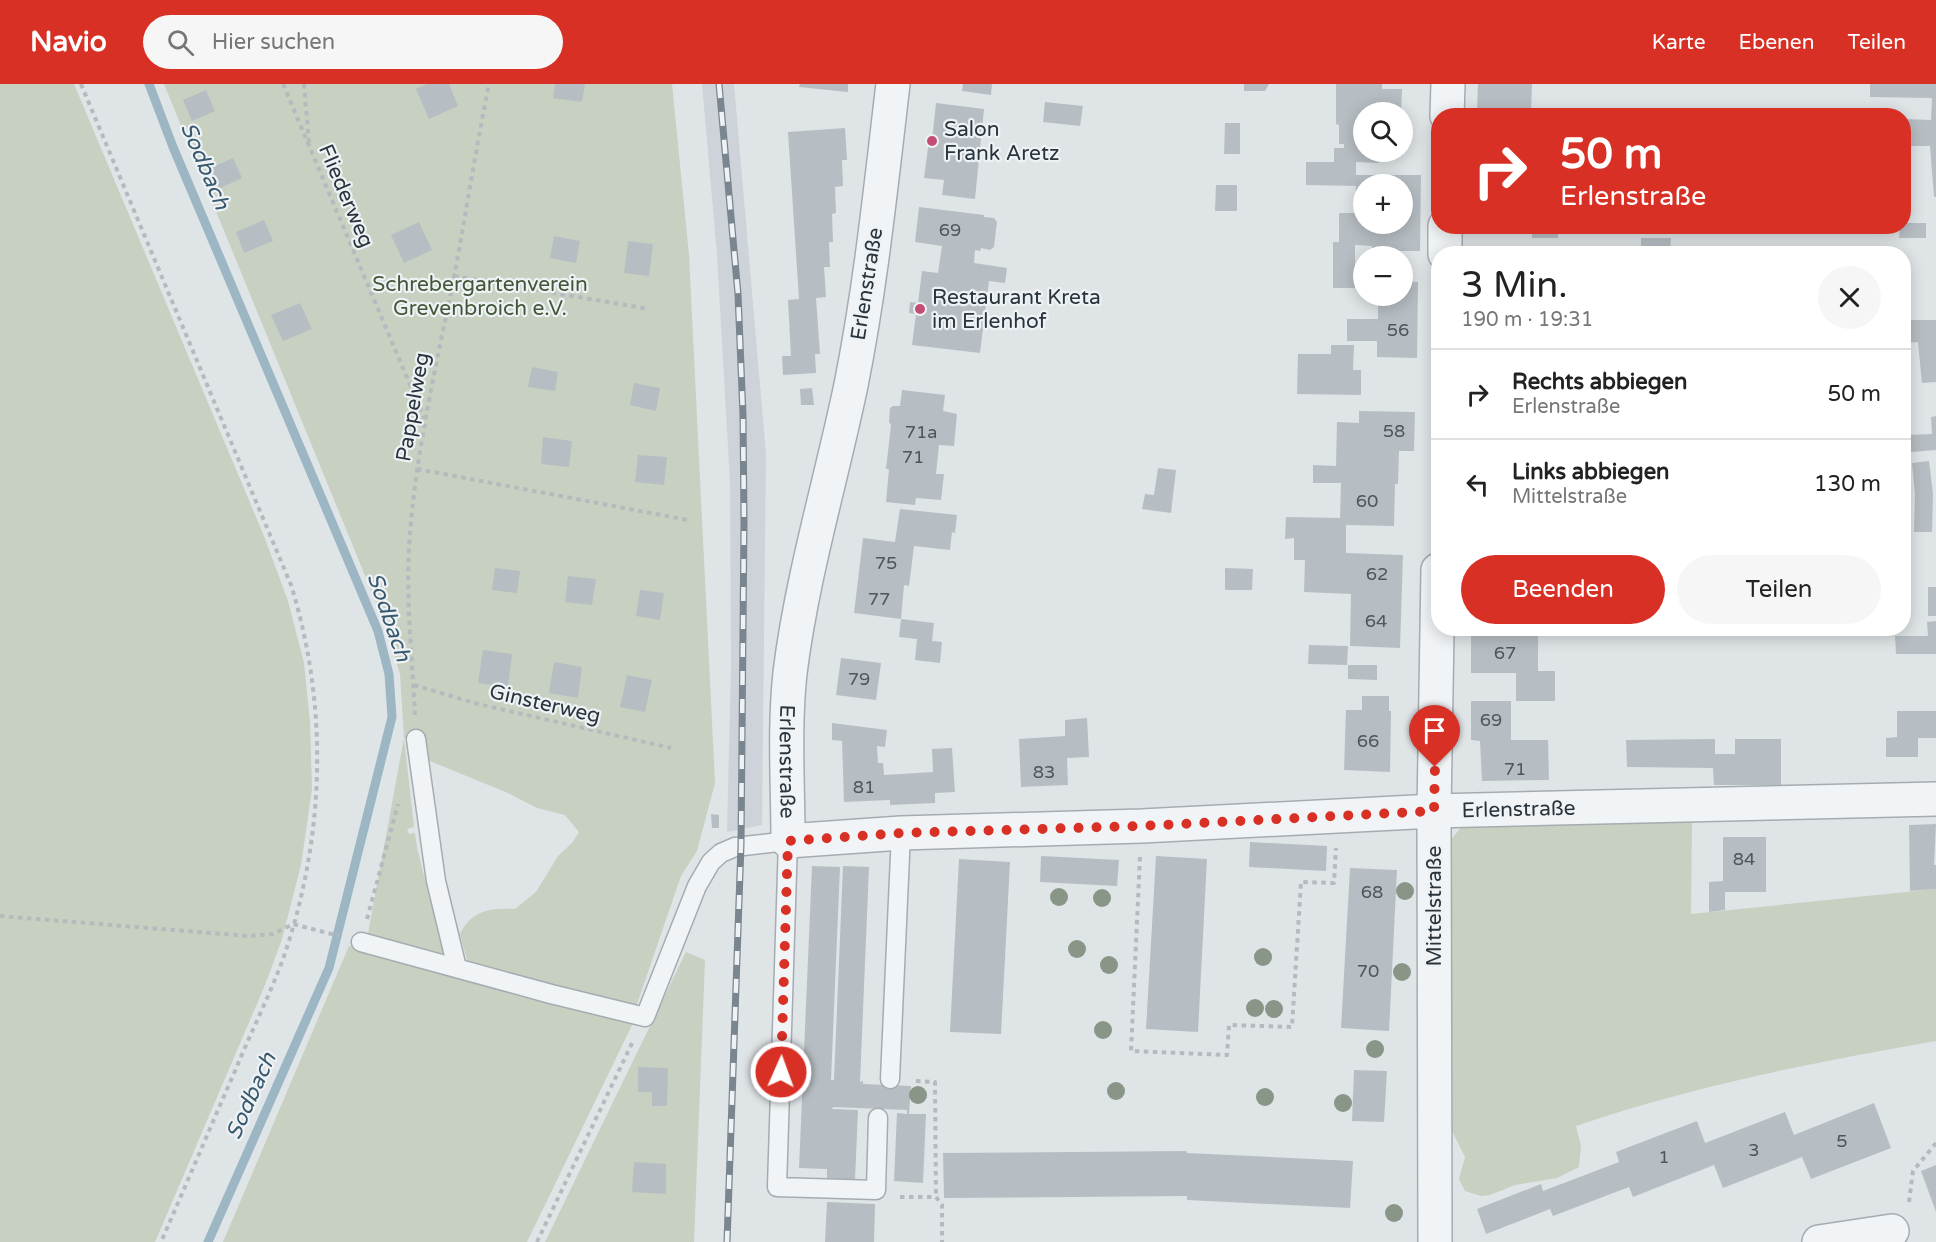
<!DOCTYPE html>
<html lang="de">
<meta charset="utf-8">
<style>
:root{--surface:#fff;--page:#f6f6f6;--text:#222;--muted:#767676;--line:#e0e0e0;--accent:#d93025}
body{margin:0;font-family:"Varela Round",sans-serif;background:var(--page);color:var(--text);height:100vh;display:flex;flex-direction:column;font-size:22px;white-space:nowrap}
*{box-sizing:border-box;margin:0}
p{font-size:20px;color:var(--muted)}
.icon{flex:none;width:33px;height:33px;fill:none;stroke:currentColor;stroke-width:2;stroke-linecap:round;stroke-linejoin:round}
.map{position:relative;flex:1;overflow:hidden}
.panel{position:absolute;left:1431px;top:162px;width:480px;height:390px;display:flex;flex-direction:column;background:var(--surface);border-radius:24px;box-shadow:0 3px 15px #0003}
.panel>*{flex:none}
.guide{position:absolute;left:1431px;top:24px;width:480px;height:126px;border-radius:24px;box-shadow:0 3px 15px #0003;background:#d93025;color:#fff;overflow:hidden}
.controls{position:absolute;left:1353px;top:18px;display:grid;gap:12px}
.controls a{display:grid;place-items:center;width:60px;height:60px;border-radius:50%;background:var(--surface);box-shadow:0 3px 15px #0003;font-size:30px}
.pin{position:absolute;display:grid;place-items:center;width:51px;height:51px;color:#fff;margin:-62px -26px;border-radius:50% 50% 50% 0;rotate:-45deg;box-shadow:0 0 6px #0007}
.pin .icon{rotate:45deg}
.me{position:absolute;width:66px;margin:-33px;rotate:2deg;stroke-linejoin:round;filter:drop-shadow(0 0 4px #0008)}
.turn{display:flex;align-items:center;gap:21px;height:126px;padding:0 30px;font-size:27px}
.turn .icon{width:78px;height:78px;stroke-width:2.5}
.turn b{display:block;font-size:42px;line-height:51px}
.round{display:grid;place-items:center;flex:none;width:63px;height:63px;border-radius:32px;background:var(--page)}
.headline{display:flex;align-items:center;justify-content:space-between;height:102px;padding:0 30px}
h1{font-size:36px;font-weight:600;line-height:45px}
.cta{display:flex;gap:12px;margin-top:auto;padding:12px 30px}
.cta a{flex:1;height:69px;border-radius:36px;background:var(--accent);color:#fff;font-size:24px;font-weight:600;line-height:69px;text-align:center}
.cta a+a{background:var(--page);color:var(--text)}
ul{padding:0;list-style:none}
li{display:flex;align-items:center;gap:18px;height:90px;padding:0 30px;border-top:2px solid var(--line)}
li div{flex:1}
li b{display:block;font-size:22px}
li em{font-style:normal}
header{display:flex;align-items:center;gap:36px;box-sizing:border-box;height:84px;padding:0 30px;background:var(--accent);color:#fff}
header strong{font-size:28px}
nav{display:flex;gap:33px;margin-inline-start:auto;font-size:21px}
.search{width:420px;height:54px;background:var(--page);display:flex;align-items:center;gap:15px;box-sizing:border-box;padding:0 21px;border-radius:33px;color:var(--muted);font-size:22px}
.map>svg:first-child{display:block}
.built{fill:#cdd3d9}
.green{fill:#c7d0c1}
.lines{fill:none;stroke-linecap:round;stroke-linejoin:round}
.stream{stroke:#9db6c4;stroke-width:9}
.building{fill:#b7bec3;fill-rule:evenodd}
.lane-casing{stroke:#a5acb1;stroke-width:21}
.street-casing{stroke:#a5acb1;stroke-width:36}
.path{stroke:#b5babe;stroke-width:4;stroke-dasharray:4.5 4.5;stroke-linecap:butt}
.lane{stroke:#f1f4f6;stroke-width:18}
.street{stroke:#f1f4f6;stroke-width:33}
.rail-casing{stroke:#7a868f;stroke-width:7}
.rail{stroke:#eef2f5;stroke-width:4.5;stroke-dasharray:14;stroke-linecap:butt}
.tree{fill:#899687}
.route{stroke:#d93025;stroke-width:10;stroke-dasharray:0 18}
.poi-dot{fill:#c24e73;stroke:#eef2f5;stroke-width:2}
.labels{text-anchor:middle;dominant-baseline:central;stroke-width:4.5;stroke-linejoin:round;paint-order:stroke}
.number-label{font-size:18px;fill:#4c565e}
.poi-label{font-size:21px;fill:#29343d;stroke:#eef2f5;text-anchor:start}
.street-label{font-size:21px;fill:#29343d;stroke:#eef2f5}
.park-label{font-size:21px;fill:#435738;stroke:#eef2f5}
.water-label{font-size:22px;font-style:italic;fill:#37586d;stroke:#eef2f5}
</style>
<header>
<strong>Navio</strong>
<div class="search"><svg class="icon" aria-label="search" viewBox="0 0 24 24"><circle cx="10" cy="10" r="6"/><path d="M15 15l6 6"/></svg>Hier suchen</div>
<nav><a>Karte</a><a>Ebenen</a><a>Teilen</a></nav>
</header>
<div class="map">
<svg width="1936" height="1158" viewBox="0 0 1936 1158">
<rect width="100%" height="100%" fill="#dfe4e7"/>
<path class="built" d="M702,0H734L766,370L762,741L727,748L731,583L730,398L717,171Z"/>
<path class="green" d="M0,0H74L264,452L288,517L304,579L310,638L312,705L301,781L282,855L265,901L155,1158H0Z
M164,0H672L689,171L715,699L697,767L681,792L636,923L468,880L460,850C472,826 490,824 515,825L536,808L558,772L572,759L579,748L565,731L537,724L508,709L425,675L416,655L404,654L414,743L407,745L409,750L415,749L417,764L445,875L367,855L404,654L400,590L384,538Z
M1692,736L1691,830L1936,805V957C1815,978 1692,1002 1576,1042L1581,1062L1579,1083L1557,1094L1515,1101L1490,1111L1481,1112L1465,1107L1459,1095L1465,1073L1452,1047L1450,757L1462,742Z
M349,862L634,937L527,1158H223Z
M686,868L705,876L694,1158H545Z"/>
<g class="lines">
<path class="stream" d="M149,0L173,63L378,547L389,590L392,633L329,884L208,1158"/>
</g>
<path class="building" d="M427,0H449L458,22L429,35L416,5Z
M555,0H585L582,18L553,14Z
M800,0H848V8L799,3Z
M963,0H992L991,11L962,7Z
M1244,0H1269L1265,7H1244Z
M1336,0H1382V5H1402L1401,28H1364V68H1379V79L1356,78V91H1421L1420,167H1379V165L1372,164V162L1355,161V204H1333V158H1339V129H1355L1356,102L1306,101V78H1334V64H1344V60H1339V41L1336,40ZM1364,100H1402V140H1364Z
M1478,0H1532L1531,29L1477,28Z
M1870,0H1936V113H1934L1930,62H1904V35L1931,36L1932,14L1870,13Z
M206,6L215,27L192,37L183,16Z
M1045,18L1083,22L1080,42L1043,38Z
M936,19L984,25L975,115L942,111L944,96L924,94L929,56H932Z
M1225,39H1240V70H1224Z
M845,44L847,76H842L843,102L835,103L836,129L832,130L833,158H829L830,183H824L826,213L816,214L820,270H815L816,289L783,291L782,272H791L788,216L799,215L788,48Z
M233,74L242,94L216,106L208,85Z
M1216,101H1237V127H1215Z
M919,123L984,131V133L994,134L997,138L994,163L990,166L981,164L980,167L975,166L974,179L1007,184L1005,199L989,197L980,269L912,261L916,230L909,229L910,218L918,219L922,187L938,189L942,162L915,158Z
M264,136L273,157L244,169L236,148Z
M419,138L432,166L404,179L391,151Z
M1904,139H1926V154H1899L1900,142H1904Z
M1532,142H1558V154H1532Z
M554,152L580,157L576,179L550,174Z
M1641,154H1671L1670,170H1641Z
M628,157L653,160L649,192L624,189Z
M1484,167H1551V170H1484Z
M1402,197L1418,198L1417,274L1377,273V257H1347V235H1378V212H1402Z
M300,219L312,245L283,257L271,231Z
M1904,236H1936V298L1922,299L1918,258L1904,259Z
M1331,261H1354L1353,286H1361V311L1297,310L1298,270H1331Z
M532,283L558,288L555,307L528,303Z
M634,299L660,304L656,327L630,321Z
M812,304L814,321H801L800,305Z
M902,306L945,311L943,327L957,330L954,362L939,361L936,390H944L941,416L916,414L915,421L886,418L889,385H886L891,341L889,338L890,324L893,322H900Z
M1359,327L1415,328L1414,367H1399L1398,400H1395L1394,442L1346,441V469L1403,471L1400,564L1350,562L1351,510L1304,508L1305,476H1294V454L1285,455L1286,433L1340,434L1341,399H1313V381L1336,382L1337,338L1359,339Z
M1936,332V366L1911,368L1909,351L1932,350L1931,333Z
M543,353L572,357L569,383L541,380Z
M638,371L667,373L664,401L635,398Z
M1929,377L1933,410L1932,448H1914L1915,410L1912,379Z
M1158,384L1176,386L1171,429L1142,425L1145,410L1154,411Z
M900,425L957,431L955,449L952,448L950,466L914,462L909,502L904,501L901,535L854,529L863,454L895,458Z
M495,484L520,487L517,509L492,506Z
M1225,484L1253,485L1252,506H1225Z
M568,492L596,495L592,521L565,518Z
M1928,503H1936V532H1928Z
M640,506L664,509L660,536L636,532Z
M901,535L934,539L932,557L942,558L940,579L915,576L917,555L899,553Z
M1936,537V570H1896L1895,552H1928L1927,538Z
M1479,544H1547V552H1538V587H1555V617H1516V589H1471V552H1479Z
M1309,561L1348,562L1347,581L1308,580Z
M483,566L512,570L508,603L478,599Z
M841,574L881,579L876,616L836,611Z
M554,578L582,583L578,614L549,609Z
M1348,581H1377V596L1348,595Z
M627,591L652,596L645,628L620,623Z
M1362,612H1389V627H1391L1390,688L1344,686L1346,626H1362Z
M1471,617H1511V656H1548L1549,696L1482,697L1480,657L1471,656Z
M1897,627H1936V654H1918V673H1886V654L1897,653Z
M1087,634L1089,673L1067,674L1068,701L1021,703L1019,655L1065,652V636Z
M832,639L887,646L885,663L877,662L878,679H883L884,691L933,688L932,665L952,664L955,708L935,709V719L890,721V716L844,718L842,657L832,656Z
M1715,655V670H1735V655H1781V701H1714L1713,684L1627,683L1626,656Z
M711,730L719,731V744H712Z
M1936,740L1934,781H1936V805L1910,807L1909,741Z
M1723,753H1766V808H1725V826L1709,828V798L1723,797Z
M1250,758L1327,762L1326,787L1249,783Z
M1041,772L1119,776L1117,802L1040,798Z
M1156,772L1207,775L1198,948L1146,945Z
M959,775L1010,778L1001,950L950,948Z
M812,782L840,783L831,996H834L843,782L869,783L860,998L863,997V1000L911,1002L909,1030H926L923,1099L894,1097L897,1029L907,1030V1026L833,1023L832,1025L858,1026L855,1096L827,1095V1085L799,1084Z
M1350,784L1397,786L1389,947L1341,944Z
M638,983L668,984L667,1022H652V1008H638Z
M1354,986L1387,987L1384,1038L1352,1037Z
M1874,1019L1891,1064L1811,1095L1802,1073L1723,1104L1714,1081L1633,1113L1629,1103L1553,1132L1550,1125L1486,1150L1477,1125L1541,1100L1543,1107L1619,1078L1616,1068L1697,1037L1705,1059L1785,1028L1794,1051Z
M1186,1067L1187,1069L1353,1077L1350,1124L1187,1116V1112L944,1114L943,1069Z
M634,1078L666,1080V1110L632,1108Z
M1936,1081V1128L1921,1087Z
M827,1118L875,1120L874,1158H825Z"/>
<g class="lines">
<g class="lane-casing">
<path id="lane" d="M416,655L436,797L457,884
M361,858L551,910L645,933L697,802L711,778L721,769L735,763L788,757L777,1103L876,1106L878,1034
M890,995L901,749"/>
</g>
<g class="street-casing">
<g id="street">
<path id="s1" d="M893,0C881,101 871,201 851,301C831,397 802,492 790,589C784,644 788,702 788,757L901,749L1142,742L1434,727L1936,715"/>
<path d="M1447,32L1448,0"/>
<path d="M1445,170V142"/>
<path d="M1435,1158L1434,727L1438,486"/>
<path d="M1819,1158L1892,1147"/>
</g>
</g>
<path class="path" d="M81,0L291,501C329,623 325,754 283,875C269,913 250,950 235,987C210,1044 186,1101 161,1158
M283,0L424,334
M304,0L309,59
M454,192L649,225
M417,385L688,436
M414,601L478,620L671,664
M415,631C412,571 405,510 410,449C417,362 437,278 454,193C466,129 476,64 489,0
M1140,773L1131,967L1227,971L1229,941L1292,943L1301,798L1334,799L1336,764
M0,832L248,852L273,850L293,840L339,852
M367,835L398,720
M916,997L935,998L936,1113
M900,1113H936L942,1121V1158
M1909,1118L1913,1087L1936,1059
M537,1158L634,955"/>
<use href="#lane" class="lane"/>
<use href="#street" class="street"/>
<g class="rail-casing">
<path id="rail" d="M719,0L738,210L743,331L744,438L741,761L727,1158"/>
</g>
<use href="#rail" class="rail"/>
</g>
<g class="tree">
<circle cx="1405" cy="807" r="9"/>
<circle cx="1059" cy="813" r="9"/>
<circle cx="1102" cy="814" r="9"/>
<circle cx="1077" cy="865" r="9"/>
<circle cx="1263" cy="873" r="9"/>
<circle cx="1109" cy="881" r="9"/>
<circle cx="1402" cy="888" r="9"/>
<circle cx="1255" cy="924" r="9"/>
<circle cx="1274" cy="925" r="9"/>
<circle cx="1103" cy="946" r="9"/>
<circle cx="1375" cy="965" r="9"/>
<circle cx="1116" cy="1007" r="9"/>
<circle cx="918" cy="1011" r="9"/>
<circle cx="1265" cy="1013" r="9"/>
<circle cx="1343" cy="1019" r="9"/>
<circle cx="1394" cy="1129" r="9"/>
</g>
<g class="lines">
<path class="route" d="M781,988L788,757L901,749L1142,742L1434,727L1435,683"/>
</g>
<g class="poi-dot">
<circle cx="932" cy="57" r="6"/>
<circle cx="920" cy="225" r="6"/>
</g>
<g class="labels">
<g class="number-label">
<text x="950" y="146">69</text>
<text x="1398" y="246">56</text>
<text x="1394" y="347">58</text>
<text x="921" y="348">71a</text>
<text x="913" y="373">71</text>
<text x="1367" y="417">60</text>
<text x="886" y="479">75</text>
<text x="1377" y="490">62</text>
<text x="879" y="515">77</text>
<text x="1376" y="537">64</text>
<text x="1505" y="569">67</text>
<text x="859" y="595">79</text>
<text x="1491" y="636">69</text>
<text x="1368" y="657">66</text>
<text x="1515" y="685">71</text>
<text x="1044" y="688">83</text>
<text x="864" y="703">81</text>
<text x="1744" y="775">84</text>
<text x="1372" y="808">68</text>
<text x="1368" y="887">70</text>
<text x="1842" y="1057">5</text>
<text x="1754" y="1066">3</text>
<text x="1664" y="1073">1</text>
</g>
<g class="poi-label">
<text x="944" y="45">Salon<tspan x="944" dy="24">Frank Aretz</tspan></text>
<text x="932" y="213">Restaurant Kreta<tspan x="932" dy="24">im Erlenhof</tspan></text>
</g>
<g class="street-label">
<text transform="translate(346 112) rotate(67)">Fliederweg</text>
<text transform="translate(867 200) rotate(-81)">Erlenstraße</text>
<text transform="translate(413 323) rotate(-80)">Pappelweg</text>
<text transform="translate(545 620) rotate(13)">Ginsterweg</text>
<text stroke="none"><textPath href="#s1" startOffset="687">Erlenstraße</textPath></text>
<text stroke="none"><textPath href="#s1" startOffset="1498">Erlenstraße</textPath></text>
<text transform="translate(1434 822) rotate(-90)">Mittelstraße</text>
</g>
<g class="park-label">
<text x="480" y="200">Schrebergartenverein<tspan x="480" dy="24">Grevenbroich e.V.</tspan></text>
</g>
<g class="water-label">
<text transform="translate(205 82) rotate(67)">Sodbach</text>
<text transform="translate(389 533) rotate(71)">Sodbach</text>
<text transform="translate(251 1012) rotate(-66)">Sodbach</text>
</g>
</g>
</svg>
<div class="controls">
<a><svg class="icon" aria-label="search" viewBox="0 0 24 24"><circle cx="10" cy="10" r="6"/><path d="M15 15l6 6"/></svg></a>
<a>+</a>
<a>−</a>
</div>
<div class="pin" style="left:1435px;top:683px;background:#d93025"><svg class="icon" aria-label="arrive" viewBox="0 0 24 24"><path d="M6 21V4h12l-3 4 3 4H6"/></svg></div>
<svg class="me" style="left:781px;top:988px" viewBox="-20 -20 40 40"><circle r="17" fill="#d93025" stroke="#fff" stroke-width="3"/><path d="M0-11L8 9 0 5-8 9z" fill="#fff"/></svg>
<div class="guide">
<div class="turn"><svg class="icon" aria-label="right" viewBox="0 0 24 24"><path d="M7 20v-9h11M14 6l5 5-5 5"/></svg><div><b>50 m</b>Erlenstraße</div></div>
</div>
<section class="panel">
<div class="headline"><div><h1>3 Min.</h1><p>190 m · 19:31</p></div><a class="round"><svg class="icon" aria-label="close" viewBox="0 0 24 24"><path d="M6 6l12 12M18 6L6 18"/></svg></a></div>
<ul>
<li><svg class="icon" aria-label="right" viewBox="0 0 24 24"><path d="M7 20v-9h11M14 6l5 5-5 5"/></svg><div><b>Rechts abbiegen</b><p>Erlenstraße</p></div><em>50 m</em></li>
<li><svg class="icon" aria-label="left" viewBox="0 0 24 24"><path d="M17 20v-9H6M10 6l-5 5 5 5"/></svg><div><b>Links abbiegen</b><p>Mittelstraße</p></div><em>130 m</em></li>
</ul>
<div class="cta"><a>Beenden</a><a>Teilen</a></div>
</section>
</div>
